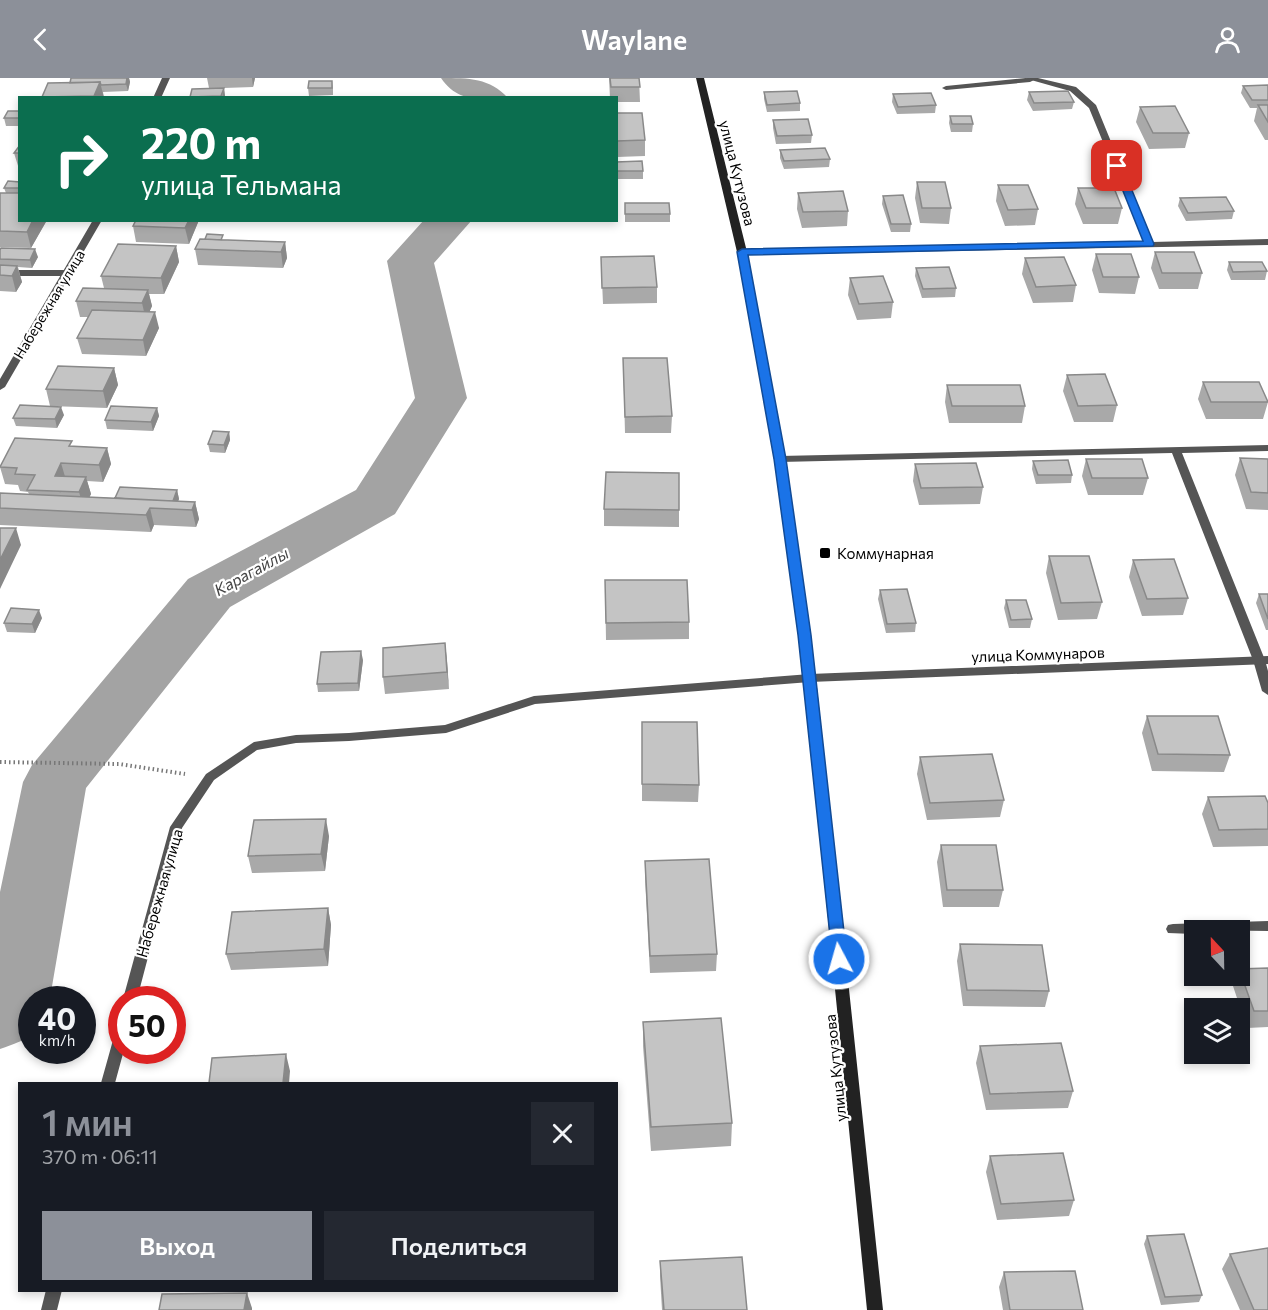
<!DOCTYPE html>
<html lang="ru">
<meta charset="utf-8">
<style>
:root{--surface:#171b24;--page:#242831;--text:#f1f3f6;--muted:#9ea1a6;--accent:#8c9099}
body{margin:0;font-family:Commissioner,sans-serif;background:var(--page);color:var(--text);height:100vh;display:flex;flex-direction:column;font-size:22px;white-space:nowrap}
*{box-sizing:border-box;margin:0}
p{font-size:20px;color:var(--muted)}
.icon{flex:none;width:33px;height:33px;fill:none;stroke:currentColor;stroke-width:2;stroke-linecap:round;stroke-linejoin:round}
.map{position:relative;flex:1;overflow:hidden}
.drawer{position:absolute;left:18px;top:1004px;width:600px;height:210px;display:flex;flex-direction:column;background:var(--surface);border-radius:0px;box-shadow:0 3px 9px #0003}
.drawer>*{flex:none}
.guide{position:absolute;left:18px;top:18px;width:600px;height:126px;border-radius:0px;box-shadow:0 3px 9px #0003;background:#0b6e4f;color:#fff;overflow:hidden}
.needle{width:39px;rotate:338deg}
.buttons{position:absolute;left:1184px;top:842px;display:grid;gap:12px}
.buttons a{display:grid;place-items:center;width:66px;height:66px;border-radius:0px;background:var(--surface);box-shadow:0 3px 9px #0003;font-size:30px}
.speed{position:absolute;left:18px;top:908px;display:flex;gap:12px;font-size:30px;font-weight:700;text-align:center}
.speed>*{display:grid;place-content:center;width:78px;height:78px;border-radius:50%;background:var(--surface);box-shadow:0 3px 9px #0003;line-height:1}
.speed small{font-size:15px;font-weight:400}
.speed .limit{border:9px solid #d22;background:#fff;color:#111}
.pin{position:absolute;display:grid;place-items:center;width:51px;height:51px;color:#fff;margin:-26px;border-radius:12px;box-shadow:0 3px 9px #0006}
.me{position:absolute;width:66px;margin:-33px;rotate:354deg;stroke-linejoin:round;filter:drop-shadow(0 0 4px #0008)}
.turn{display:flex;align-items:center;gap:21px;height:126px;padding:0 24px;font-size:27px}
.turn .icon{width:78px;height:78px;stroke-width:2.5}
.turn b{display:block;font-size:42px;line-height:51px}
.round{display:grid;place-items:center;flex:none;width:63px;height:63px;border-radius:0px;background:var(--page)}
.headline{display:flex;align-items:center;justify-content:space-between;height:102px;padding:0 24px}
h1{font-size:36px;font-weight:600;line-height:45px;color:var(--accent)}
.button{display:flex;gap:12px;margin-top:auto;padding:12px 24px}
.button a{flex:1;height:69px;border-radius:0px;background:var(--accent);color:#fff;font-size:24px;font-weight:600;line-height:69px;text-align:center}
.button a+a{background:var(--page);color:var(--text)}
header{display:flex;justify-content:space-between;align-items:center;height:78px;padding:0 24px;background:var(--accent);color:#fff;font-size:27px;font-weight:600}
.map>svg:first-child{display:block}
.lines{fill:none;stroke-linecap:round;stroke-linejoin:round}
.river{fill:#a3a3a3;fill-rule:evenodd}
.path{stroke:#777;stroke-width:4;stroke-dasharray:1.5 3;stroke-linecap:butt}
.lane{fill:#555;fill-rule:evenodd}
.street{fill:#555;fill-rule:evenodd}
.secondary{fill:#222;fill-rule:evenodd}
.wall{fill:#a9a9a9}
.shaded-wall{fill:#898989}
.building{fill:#c4c4c4;stroke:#898989;stroke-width:1.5}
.route{fill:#1a73e8;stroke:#114b97;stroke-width:1.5}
.poi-dot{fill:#000;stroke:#fff;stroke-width:2}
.labels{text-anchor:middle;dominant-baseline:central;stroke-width:4.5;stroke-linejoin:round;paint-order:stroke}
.far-street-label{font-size:14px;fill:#000;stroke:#fff}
.street-label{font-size:15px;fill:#000;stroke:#fff}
.poi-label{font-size:15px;fill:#000;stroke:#fff;text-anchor:start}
.water-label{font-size:16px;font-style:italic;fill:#444;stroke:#fff}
</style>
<header><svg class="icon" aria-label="back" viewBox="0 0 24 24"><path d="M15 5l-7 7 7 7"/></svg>Waylane<svg class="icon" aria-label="person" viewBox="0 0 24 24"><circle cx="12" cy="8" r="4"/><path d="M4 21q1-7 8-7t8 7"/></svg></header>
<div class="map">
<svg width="1268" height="1232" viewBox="0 0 1268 1232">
<rect width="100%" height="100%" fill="#fff"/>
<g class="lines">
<path class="river" d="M441,0C469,0 490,0 508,20C480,20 459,26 441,0Z
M424,142H472L434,185L467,320L395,436L230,529L86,710L50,920L32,921C32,958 36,959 0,971V814L23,704L32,687L188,501L356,412L415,320L387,183Z"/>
<path class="path" d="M0,684L119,686L185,696"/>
<path class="lane" d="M1026,0L1034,2L1030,4L946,12L942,10L946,8Z
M0,192H68L73,195L68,198H0Z
M1268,367V373L1182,375L1265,582L1268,593V617L1262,613L1253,582L1172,375L780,384L775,381L780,378Z
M1268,843V853L1194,852V856L1168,855L1166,851L1168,847L1173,846Z"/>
<path class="street" d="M162,0H170L161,20H153Z
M1024,0H1038L1076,9L1096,27L1152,164L1268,161V167L742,177L737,174L742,171L1144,164L1089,30L1070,13Z
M93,142H102L5,309L0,312V301Z
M1268,578V586L810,604L535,626L446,655L349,663L296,665L257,672L214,702L182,750L137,921H123L170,749L206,696L254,664L296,657L349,655L445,647L534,618L810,596Z
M122,949V972H124L115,1005H101L115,955L117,951Z
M46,1212H62L57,1232H41Z"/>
<path class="secondary" d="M696,0H704L747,174L785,381L816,600L883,1232H867L804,600L775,381L737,174Z"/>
</g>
<path class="wall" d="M71,0H129L130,4L128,13L103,14L104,20H42V19L70,5Z
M207,0H255L253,9L224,10L225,20H190L209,10Z
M609,0H639L640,24H616V20H610Z
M332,3L333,10V17L309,18L308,10Z
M1268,7V62H1265L1254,43L1257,30H1250L1241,15L1243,8Z
M764,14L800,25V33L767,34L764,21Z
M1029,14L1074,24L1072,31L1033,33L1027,22Z
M893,16L936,27L935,35L897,36L892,24Z
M1140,29L1189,55L1185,70L1149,71L1136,44Z
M20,33V48H6L4,40Z
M616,35L645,62V78L617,79Z
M950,38L973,46L972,54H951L949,45Z
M773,42L812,57L811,65L776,66L773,50Z
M20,67V91H19L14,75Z
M780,72L830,81L829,89L784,91L780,80Z
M616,84L643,93V101H616Z
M20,104V142H47L31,170L0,169V115H6L4,110Z
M917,104L951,130L949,146L920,145L915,120Z
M998,107L1038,131L1035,147L1005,148L996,123Z
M1078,110L1122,130L1118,146H1083L1075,126Z
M798,115L848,133L847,148L802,150L797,131Z
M883,118L911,146L910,154H891L882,126Z
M1180,120L1234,133L1232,141L1186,143L1178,128Z
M625,125L670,136V144H625Z
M199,142L189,166L136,164L133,148Z
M205,161L285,164L287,180L283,190L198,187L195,171Z
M176,168L179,184L164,216H149L152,228L149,234L159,250L146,278L82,276L77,260L88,239H80L76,223L104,210L101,198Z
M0,172L38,179L32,190L18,189L22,204L16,214L0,213Z
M1155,174L1202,195L1198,211H1159L1151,190Z
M1096,176L1139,199L1135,216L1099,215L1092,192Z
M601,179L657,209V225L603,226Z
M1025,180L1076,207L1073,224L1033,225L1022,196Z
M1229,184L1267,193L1265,202H1231L1227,192Z
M916,190L956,210L955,219L922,220L915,198Z
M850,200L893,224L891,240L857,242L848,217Z
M623,280L672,338L671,355H625Z
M114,290L118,307L107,330L50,328L46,311Z
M1067,297L1117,327L1113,344H1074L1063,313Z
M1203,304L1268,324L1263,341H1206L1198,321Z
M947,307L1025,328L1022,345H949L945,324Z
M157,330L159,338L153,353L107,351L105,342Z
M64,337L57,350L16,348L13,340Z
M229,354L230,362L225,375L210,374L208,366Z
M73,368L107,370L111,386L103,404L87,403L91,416L89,419L115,420L177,412L179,421L178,423L195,424L199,441L196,449L154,447L151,454L0,447V415L29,416L28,414L20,413L18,407L5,406L0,389Z
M1240,380L1268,381V432L1246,431L1235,397Z
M1086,381L1148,400L1143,417H1088L1082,398Z
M1033,383L1072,397L1071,405L1036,406L1032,391Z
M915,386L983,409L980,426L919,427L913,403Z
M679,395V449L604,448V431Z
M1049,478L1102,524L1097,541L1058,542L1046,495Z
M1133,482L1188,520L1183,537L1142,538L1129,499Z
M605,502L689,544V561L606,562Z
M880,512L916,545L915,554L886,555L878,521Z
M1259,516H1268V552H1266L1256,525Z
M1006,522L1032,541L1030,550H1009L1004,530Z
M42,540L35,555L7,554L4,545Z
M445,565L449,611L385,616L383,599Z
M363,582L359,613L318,614L317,606Z
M1147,638L1230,677L1224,694L1152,693L1142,655Z
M642,644L699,707L698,724L642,723Z
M920,679L1004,722L1000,739L927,742L917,696Z
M1208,719L1268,725V768L1213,769L1202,736Z
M329,758L325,793L252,795L248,778Z
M941,767L1003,812L999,829H943L937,784Z
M645,783L717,876L716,893L650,895L645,800Z
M328,830L331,847L328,888L231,892L226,876Z
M960,866L1049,913L1045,929L963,928L957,883Z
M1268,890V949L1247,950L1233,908L1237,897H1239V891Z
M643,944L732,1045L731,1068L651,1073L643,968Z
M980,968L1073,1013L1068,1030L986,1032L976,985Z
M990,1078L1074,1122L1069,1138L997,1142L986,1094Z
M1147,1158L1202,1217L1199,1224L1161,1227L1144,1166Z
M1230,1176L1268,1232H1240L1222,1191Z
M660,1183L747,1232H662L660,1198Z
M1004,1194L1083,1232H1003L999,1209Z"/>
<path class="shaded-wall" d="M127,0H129L130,4L128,13L126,6Z
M252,0H255L253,9Z
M100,4L104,20H95L94,18Z
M224,10L225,18V20H222Z
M33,142H47L31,170L27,154Z
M189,142H199L189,166L185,150Z
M285,164L287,180L283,190L281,174Z
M176,168L179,184L164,216L161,200Z
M35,171L38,179L32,190L30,182Z
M17,188L22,204L16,214L12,198Z
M148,212L152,228L146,242L142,225Z
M155,234L159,250L146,278L143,262Z
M114,290L118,307L107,330L103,313Z
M61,329L64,337L57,350L55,341Z
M157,330L159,338L153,353L151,344Z
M229,354L230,362L225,375L224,367Z
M107,370L111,386L103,404L99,387Z
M61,385L66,402L60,415L55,398Z
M86,399L91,416L84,431L79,414Z
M177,412L179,421L175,431L172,425Z
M195,424L199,441L196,449L192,432Z
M150,430L154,447L151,454L146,437Z
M16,450L21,467L0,511V482Z
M39,532L42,540L35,555L32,546Z
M445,565L447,582L449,611L447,594Z
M361,573L363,582L359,613L358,605Z
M326,741L329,758L325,793L321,776Z
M328,830L331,847L328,888L324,871Z
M286,976L290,993L289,1005H283Z
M247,1215L252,1230V1232H244Z"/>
<path class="building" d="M71,0H127L126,6L101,7L100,4L70,5Z
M610,0H639L640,9H611Z
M309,3H332V10H308Z
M100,4L94,18L42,19L48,5Z
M1268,7V22H1252L1243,8Z
M224,10L221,18L190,19L192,11Z
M797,13L800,25L767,27L764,14Z
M1068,13L1074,24L1034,25L1029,14Z
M931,15L936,27L898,29L893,16Z
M1258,27H1268V44Z
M1175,28L1189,55H1153L1140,29Z
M8,33H20V40H4Z
M616,35H642L645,62L617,63Z
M950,38H971L973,46H952Z
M808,41L812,57L777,58L773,42Z
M20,67V75H14Z
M825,70L830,81L784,83L780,72Z
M642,83L643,93H616V84Z
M8,103L20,104V110H4Z
M917,104H945L951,130H922Z
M998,107H1028L1038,131L1008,132Z
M1078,110H1114L1122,130H1086Z
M843,113L848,133L803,134L798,115Z
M0,115H20V142H33L27,154L0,153Z
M903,117L911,146H891L883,118Z
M1226,119L1234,133L1188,135L1180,120Z
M625,125H669L670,136H625Z
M136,142H189L185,150L133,148Z
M207,156L223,157L221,162L205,161Z
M200,161L285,164L281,174L195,171Z
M118,166L176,168L161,200L101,198Z
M1,170L35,171L30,182L0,181V172Z
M1155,174H1194L1202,195H1162Z
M1096,176H1131L1139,199H1103Z
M654,178L657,209L602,210L601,179Z
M1064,179L1076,207L1036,209L1025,180Z
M1229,184H1262L1267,193L1233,194Z
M0,187L17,188L12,198L0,197Z
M949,189L956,210L923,211L916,190Z
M883,198L893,224L859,226L850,200Z
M83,210L148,212L142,225L76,223Z
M92,232L155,234L143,262L77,260Z
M623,280H667L672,338L625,339Z
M58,288L114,290L103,313L46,311Z
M1105,296L1117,327L1078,328L1067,297Z
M1203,304H1259L1268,324H1211Z
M947,307H1020L1025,328H952Z
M20,327L61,329L55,341L13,340Z
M111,328L157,330L151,344L105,342Z
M213,353L229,354L224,367L208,366Z
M15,360L72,363L69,368L107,370L99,387L61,385L55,398L86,399L79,414L27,412L35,397L15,396L17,390L0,389Z
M1240,380L1268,381V415L1251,414Z
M1086,381H1142L1148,400H1092Z
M1068,382L1072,397H1038L1033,383Z
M976,385L983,409L921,410L915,386Z
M606,394L679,395V432L604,431Z
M120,409L177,412L173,423L115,420Z
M0,415L195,424L192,432L150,430L146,437L0,430Z
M0,450H16L0,482Z
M1049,478H1089L1102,524L1061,525Z
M1174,481L1188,520L1147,521L1133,482Z
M605,502H687L689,544L606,545Z
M907,511L916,545L887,546L880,512Z
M1259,516H1268V541Z
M1006,522H1026L1032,541L1011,542Z
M11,530L39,532L32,546L4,545Z
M445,565L447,594L383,599V570Z
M361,573L358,605L317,606L321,574Z
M1147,638H1218L1230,677L1158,676Z
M642,644H697L699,707L642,706Z
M992,676L1004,722L930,725L920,679Z
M1265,718L1268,725V751L1219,752L1208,719Z
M326,741L321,776L248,778L254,742Z
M941,767H996L1003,812H947Z
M709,781L717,876L650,878L645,783Z
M328,830L324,871L226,876L232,834Z
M960,866L1042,867L1049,913L967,912Z
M1268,890V933H1254L1239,891Z
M721,940L732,1045L651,1049L643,944Z
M1061,965L1073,1013L990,1016L980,968Z
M286,976L283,1005H209L212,980Z
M1063,1075L1074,1122L1001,1126L990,1078Z
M1184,1156L1202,1217L1165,1219L1147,1158Z
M1268,1170V1232H1254L1230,1176Z
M742,1179L747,1232H664L660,1183Z
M1075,1193L1083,1232H1010L1004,1194Z
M247,1215L244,1232H159L162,1216Z"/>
<path class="route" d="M1117,85L1122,88L1154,166L1153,168L748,177L786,381L811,557L847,881L839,887L833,886L798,557L774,381L737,174L742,171L1143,163L1113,88Z"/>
<rect class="poi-dot" x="819" y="469" width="12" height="12" rx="3"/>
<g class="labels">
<g class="far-street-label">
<text transform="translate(49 226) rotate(-59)">Набережная улица</text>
</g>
<g class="street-label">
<text transform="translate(738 95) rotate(76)">улица Кутузова</text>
<text transform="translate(1038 576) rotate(-2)">улица Коммунаров</text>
<text transform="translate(159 815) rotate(-74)">Набережная улица</text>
<text transform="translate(835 990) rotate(-96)">улица Кутузова</text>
</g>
<g class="poi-label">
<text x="837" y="475">Коммунарная</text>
</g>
<g class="water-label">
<text transform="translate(251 493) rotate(-29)">Карагайлы</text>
</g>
</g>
</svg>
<div class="buttons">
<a><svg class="needle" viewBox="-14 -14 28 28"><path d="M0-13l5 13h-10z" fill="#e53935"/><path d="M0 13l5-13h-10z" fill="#9ea1a6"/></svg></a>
<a><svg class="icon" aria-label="layers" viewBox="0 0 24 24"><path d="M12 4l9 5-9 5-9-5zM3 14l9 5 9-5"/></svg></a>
</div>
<div class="speed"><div>40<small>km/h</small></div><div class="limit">50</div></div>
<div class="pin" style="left:1117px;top:88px;background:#d93025"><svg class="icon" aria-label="arrive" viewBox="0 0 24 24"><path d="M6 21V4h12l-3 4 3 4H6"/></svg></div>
<svg class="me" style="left:839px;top:881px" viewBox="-20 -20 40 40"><circle r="17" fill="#1a73e8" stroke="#fff" stroke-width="3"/><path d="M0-11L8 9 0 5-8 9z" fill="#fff"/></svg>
<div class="guide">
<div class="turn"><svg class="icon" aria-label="right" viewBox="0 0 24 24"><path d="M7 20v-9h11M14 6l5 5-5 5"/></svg><div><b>220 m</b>улица Тельмана</div></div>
</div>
<section class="drawer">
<div class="headline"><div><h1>1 мин</h1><p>370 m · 06:11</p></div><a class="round"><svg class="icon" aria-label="close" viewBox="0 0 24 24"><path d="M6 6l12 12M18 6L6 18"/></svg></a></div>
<div class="button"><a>Выход</a><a>Поделиться</a></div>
</section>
</div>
